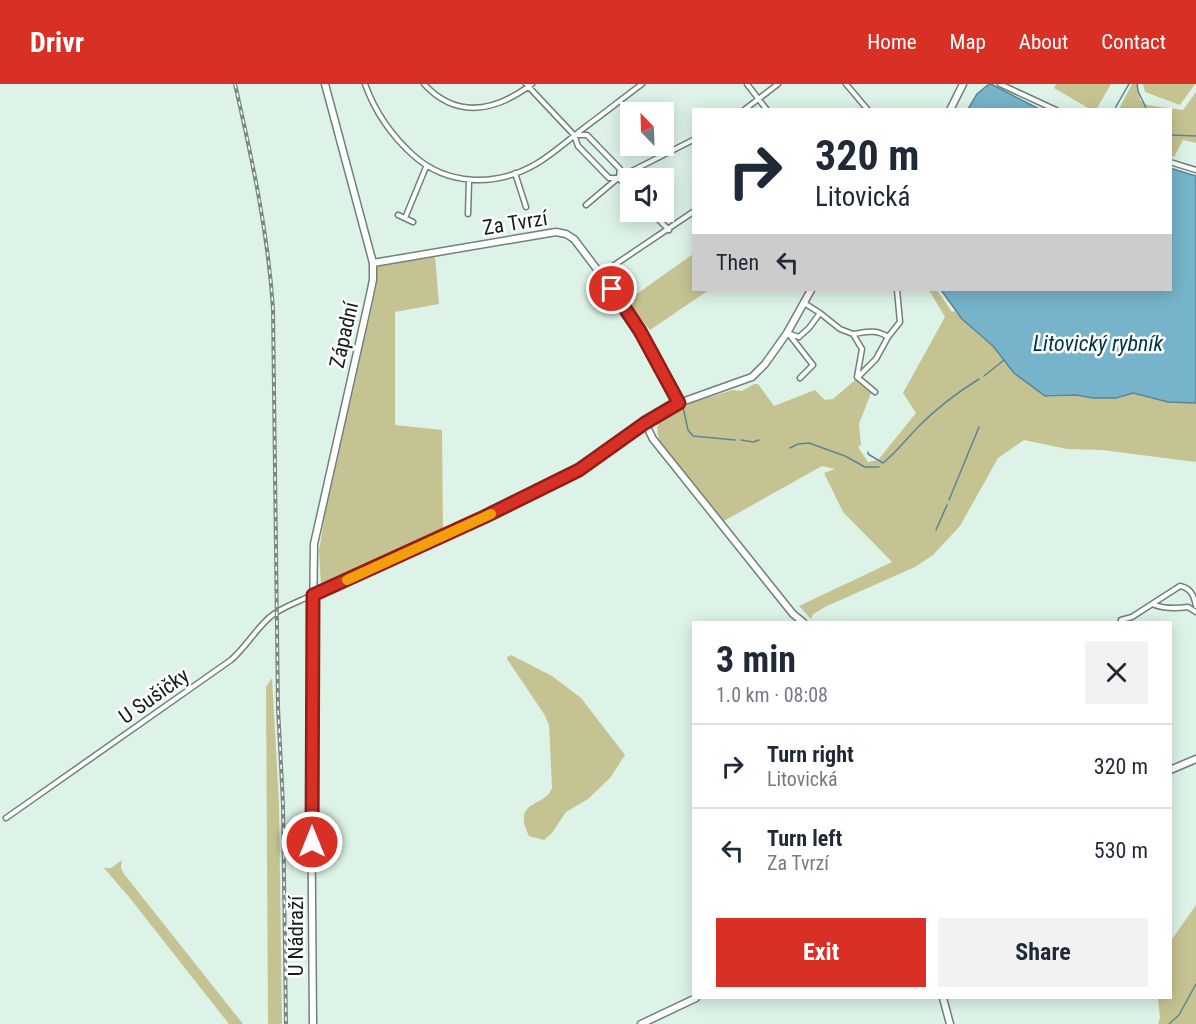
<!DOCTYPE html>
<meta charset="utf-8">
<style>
:root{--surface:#fff;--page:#f2f2f3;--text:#1f2937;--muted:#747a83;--line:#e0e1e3;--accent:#d93025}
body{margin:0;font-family:"Roboto Condensed",sans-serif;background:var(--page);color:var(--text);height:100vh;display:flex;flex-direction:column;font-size:22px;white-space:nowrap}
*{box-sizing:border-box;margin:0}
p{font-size:20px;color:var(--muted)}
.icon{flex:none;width:33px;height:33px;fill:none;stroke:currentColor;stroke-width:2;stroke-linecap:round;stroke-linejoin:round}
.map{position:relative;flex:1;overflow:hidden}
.sheet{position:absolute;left:692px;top:537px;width:480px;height:378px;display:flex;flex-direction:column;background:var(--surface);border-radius:0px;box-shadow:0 3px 15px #0003}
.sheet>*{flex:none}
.banner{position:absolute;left:692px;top:24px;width:480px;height:183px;border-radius:0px;box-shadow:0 3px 15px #0003;background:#fff;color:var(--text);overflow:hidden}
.needle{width:39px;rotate:337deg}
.buttons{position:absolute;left:620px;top:18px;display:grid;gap:12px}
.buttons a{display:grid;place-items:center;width:54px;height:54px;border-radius:0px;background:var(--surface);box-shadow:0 3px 15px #0003;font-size:30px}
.pin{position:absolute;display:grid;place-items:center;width:51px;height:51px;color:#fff;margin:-26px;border:3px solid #fff;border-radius:50%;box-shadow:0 2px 6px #0007}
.me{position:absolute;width:66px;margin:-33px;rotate:0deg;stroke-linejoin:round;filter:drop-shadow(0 0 4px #0008)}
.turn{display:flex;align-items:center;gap:21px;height:126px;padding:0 24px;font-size:27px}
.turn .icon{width:78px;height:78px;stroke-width:2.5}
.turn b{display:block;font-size:42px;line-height:51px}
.then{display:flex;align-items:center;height:57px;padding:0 24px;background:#0003;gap:12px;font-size:22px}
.round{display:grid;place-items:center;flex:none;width:63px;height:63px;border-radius:0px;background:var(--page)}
.overview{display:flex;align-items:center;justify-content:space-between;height:102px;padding:0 24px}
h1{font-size:36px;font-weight:700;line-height:45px}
.button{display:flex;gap:12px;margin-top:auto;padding:12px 24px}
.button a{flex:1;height:69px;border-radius:0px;background:var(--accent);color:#fff;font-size:24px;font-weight:700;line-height:69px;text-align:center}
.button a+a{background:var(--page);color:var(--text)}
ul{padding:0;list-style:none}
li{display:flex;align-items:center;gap:18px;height:84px;padding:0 24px;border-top:2px solid var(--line)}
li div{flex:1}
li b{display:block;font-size:22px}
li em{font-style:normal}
header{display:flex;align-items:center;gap:36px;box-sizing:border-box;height:84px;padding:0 30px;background:var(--accent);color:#fff}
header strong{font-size:28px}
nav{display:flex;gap:33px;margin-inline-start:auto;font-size:21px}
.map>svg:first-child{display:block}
.green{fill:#c6c392}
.water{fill:#77b3ca;stroke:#5a8695;stroke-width:1.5}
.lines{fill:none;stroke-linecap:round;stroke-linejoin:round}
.stream{stroke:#5a8695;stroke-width:1.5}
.street-casing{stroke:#6e8278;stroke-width:7}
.secondary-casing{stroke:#6e8278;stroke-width:9}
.street{stroke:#fff;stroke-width:4}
.secondary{stroke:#fff;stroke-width:6}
.rail-casing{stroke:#7a8982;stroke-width:4}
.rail{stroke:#fff;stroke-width:1.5;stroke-dasharray:4.5;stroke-linecap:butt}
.route-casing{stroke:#8d1f18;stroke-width:15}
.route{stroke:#d93025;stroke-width:10}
.slow{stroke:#f59e0b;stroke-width:10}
.labels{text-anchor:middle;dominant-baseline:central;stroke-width:5;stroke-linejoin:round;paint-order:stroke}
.street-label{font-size:21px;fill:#161d1a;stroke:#fff}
.water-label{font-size:22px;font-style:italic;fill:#003647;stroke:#fff}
</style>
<header>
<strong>Drivr</strong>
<nav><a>Home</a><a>Map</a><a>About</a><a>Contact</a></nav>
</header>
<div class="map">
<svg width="1196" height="940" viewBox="0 0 1196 940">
<rect width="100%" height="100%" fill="#ddf3e8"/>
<path class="green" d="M1056,0H1111L1096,26L1090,25L1054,4Z
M1132,0H1138L1140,16L1147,21L1183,26L1196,8V59L1183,56L1174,73L1170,71V26L1119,25Z
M1143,0H1195L1180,21L1145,8Z
M693,170V206H709L650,246L627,217Z
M435,173L439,220L395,228V341L442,346L443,446L321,501L319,467L325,429L376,204L377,182Z
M929,206H937L952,228L955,227L977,249L993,262L1014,289L1050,313L1076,311L1093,314H1116L1133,309L1170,318L1196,319V378L1102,366L1067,365L1024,356L998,374L960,442L933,471L915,483L827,522L813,530L811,535L799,522L892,478L843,428L824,389L835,385L822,382L722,438L659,358L657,343L661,336L693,318L733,306L742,307L754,300H758L774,322L815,306L825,316L833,315L855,296L871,309L859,340L861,361L858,363L868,378L878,376L916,329L903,309L945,233Z
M511,571L552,592L581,614L625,671L610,694L588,715L566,728L552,749L544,756L529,752C511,715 545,724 552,704L549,641L544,630L507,575V573Z
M272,594L279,720L282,940H268L266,603Z
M122,776L121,784L124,790L243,940H229L129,813L104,784H111Z
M1196,821V940H1158L1160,934L1158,914H1170V858Z"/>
<path class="water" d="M989,0H991L1039,25H968L977,10Z
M1170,84L1196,92V319L1168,318L1133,309L1116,314H1093L1076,311L1045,312L1014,289L993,262L962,235L941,206H1170Z"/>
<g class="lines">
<path class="stream" d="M1137,0L1138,7L1147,26
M1114,26L1129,0
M1170,51L1196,52
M663,284L681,313
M984,292L1004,276
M683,323L688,346L693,352L735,356
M741,356L753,358L759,356
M790,364L798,360L809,359L845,372L865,383H879
M868,368V370L883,379
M883,379C897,368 907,354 919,342C937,324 958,308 979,295
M949,416L979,343
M936,446L947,421
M1169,940L1179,931L1196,900"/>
<g class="street-casing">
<path id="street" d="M365,0C375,28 391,51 413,71C447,102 496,103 536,80C553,70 568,56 584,44C603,30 622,15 642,0
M424,0C457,36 496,27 532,0
M526,0L574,51L578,62L609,94H618L630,105
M747,0L767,26
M846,0L868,26
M1000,0L1056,26
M744,26L778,0
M574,51H587L620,85L619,93
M1170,78L1196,86
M515,89L526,123
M586,121L618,94L693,56
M651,128L669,146
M468,130L469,97
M398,131L413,138
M405,134L426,83
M601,190L693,128
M820,229L840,245L853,250L862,265L857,293L875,308
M787,249L799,253L809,244L820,229L804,219
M788,249L813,281L800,294
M853,250C867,248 876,245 888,253
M859,292L876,275L888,253L900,238L897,206
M1152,520L1180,502C1191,504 1194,512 1196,522
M1121,536L1132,533L1152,520C1164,525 1175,525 1188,523L1196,528
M6,734L231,576C246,563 255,546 270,533C281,523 299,518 312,511"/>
</g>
<g class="secondary-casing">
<path id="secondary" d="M950,26L963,0
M373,179L556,148L566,150L574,155L624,221L679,319
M645,339L653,355L793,530L803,538
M313,511L484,433L579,386L645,339L679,319L752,293L765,280L787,249L811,206
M1170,686L1196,675
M943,914L950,940
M313,940L311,694L314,460L369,215L373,196V179L325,0
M641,940L696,914"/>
</g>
<use href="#street" class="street"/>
<use href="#secondary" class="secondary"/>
<g class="rail-casing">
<path id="rail" d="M235,0C252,75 268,148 273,225L278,623L283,720L286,940"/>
</g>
<use href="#rail" class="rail"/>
</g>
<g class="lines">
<g class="route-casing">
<path id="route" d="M312,758L313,511L484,433L579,386L645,339L679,319L640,247L612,205"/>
</g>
<use href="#route" class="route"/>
<path class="slow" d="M347,496L491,430"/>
</g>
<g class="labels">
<g class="street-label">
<text transform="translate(515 139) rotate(-9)">Za Tvrzí</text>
<text transform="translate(344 251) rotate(-77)">Západní</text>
<text transform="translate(154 612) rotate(-35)">U Sušičky</text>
<text transform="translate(296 852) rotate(-90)">U Nádraží</text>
</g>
<g class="water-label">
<text x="1098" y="259">Litovický rybník</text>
</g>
</g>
</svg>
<div class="buttons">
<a><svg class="needle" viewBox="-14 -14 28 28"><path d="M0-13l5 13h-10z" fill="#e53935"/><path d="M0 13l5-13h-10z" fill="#747a83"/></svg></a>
<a><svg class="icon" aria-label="sound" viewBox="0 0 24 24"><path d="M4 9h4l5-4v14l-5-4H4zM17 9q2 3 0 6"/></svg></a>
</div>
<div class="pin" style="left:612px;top:205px;background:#d93025"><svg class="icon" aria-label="arrive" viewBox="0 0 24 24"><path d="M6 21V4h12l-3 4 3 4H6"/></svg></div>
<svg class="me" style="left:312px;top:758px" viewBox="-20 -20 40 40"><circle r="17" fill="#d93025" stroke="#fff" stroke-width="3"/><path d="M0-11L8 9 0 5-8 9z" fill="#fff"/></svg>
<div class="banner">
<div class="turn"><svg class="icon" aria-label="right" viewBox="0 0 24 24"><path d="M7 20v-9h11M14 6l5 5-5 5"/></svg><div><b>320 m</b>Litovická</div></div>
<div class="then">Then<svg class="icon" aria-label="left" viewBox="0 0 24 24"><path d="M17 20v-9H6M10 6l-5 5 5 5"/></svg></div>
</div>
<section class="sheet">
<div class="overview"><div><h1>3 min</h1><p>1.0 km · 08:08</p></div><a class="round"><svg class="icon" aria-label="close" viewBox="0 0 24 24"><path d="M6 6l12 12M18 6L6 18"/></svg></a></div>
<ul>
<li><svg class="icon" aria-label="right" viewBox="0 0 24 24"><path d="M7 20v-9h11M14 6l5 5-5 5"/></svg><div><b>Turn right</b><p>Litovická</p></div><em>320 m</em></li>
<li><svg class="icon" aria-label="left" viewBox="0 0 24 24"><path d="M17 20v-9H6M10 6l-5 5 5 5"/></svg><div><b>Turn left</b><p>Za Tvrzí</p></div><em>530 m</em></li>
</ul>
<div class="button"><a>Exit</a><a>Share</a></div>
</section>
</div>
